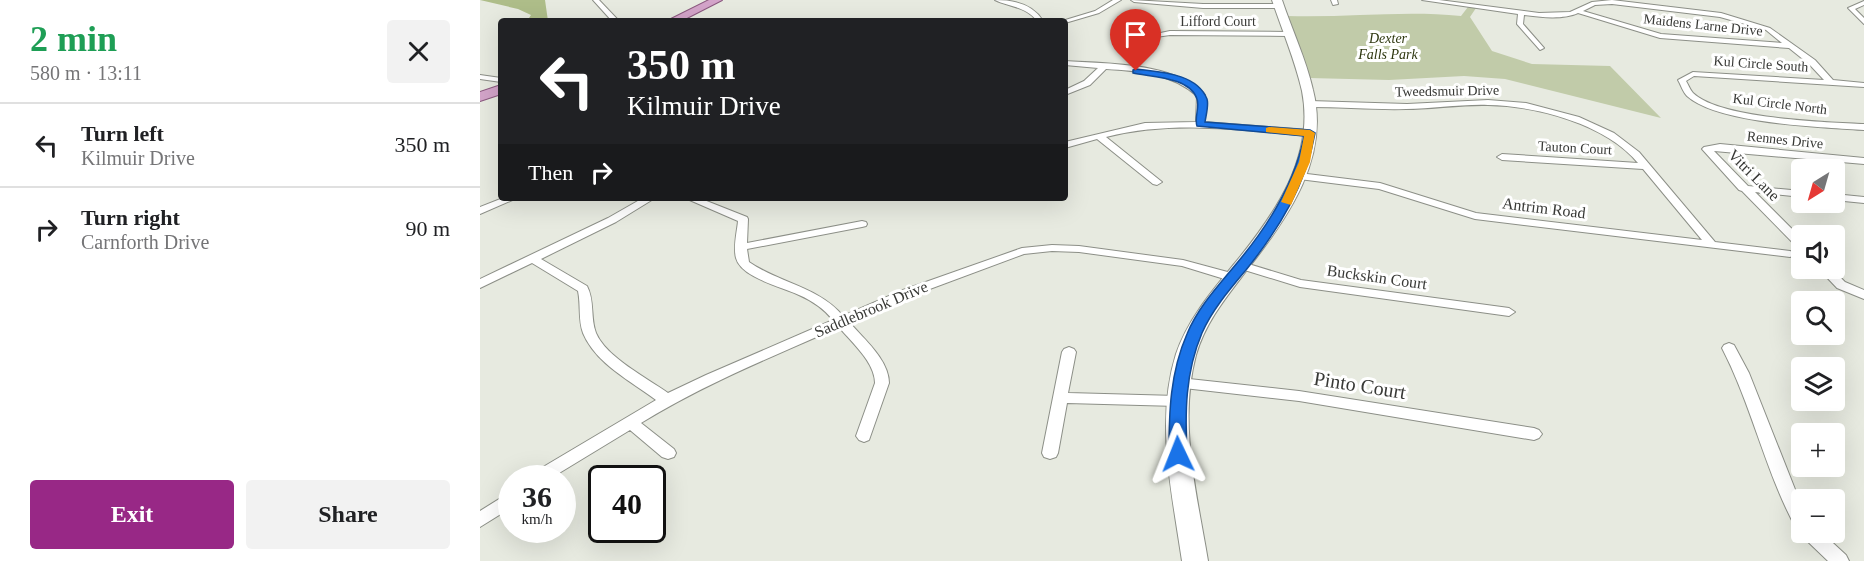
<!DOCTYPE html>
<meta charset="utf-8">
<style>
:root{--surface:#fff;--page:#f2f2f2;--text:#202124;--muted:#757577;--line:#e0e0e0;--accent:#982886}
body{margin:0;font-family:"Times New Roman",serif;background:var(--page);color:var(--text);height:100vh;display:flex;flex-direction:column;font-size:22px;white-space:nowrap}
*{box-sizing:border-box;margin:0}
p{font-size:20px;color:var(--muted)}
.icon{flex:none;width:33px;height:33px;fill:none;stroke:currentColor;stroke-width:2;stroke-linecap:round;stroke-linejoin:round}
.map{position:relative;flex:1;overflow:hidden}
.details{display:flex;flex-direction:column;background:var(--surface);width:480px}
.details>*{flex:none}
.banner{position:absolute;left:18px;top:18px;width:570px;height:183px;border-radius:6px;box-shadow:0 6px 24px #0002;background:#202124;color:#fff;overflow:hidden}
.needle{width:39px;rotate:217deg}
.tools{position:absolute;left:1311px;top:159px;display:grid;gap:12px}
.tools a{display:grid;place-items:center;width:54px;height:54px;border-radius:6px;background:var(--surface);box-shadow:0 6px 24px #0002;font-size:30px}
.speed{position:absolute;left:18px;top:465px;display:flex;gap:12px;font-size:30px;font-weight:700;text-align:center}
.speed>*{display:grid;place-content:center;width:78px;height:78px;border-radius:50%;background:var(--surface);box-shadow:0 6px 24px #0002;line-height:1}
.speed small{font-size:15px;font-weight:400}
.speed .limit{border:3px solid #111;border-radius:9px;background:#fff;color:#111}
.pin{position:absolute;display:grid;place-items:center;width:51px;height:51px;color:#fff;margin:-62px -26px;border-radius:50% 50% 50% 0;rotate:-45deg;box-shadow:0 0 6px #0007}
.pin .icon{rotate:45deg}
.me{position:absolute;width:66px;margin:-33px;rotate:358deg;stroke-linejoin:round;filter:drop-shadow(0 0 4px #0008)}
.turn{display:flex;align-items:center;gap:21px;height:126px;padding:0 30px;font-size:27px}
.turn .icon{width:78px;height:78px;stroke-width:2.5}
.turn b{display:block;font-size:42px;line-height:51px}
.then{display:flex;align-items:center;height:57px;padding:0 30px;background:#0003;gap:12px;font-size:22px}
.round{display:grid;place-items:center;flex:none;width:63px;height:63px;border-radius:6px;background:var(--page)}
.headline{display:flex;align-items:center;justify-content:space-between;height:102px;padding:0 30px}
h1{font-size:36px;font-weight:800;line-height:45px;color:#1e9e55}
.action{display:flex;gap:12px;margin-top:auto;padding:12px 30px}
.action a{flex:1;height:69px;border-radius:6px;background:var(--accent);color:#fff;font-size:24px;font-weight:800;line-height:69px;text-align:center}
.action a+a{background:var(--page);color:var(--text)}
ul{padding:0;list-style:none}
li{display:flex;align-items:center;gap:18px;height:84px;padding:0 30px;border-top:2px solid var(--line)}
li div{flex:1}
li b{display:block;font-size:22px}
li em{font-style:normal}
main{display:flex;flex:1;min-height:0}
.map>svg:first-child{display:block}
.green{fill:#c1cba9}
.forest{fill:#aebd89}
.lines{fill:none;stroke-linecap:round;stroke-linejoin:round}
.street-casing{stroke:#8c8f87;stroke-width:2}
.secondary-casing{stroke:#8c8f87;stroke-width:2}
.primary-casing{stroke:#8a587e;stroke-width:2}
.street{fill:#fff;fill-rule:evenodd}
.secondary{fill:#fff;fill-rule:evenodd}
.primary{fill:#d3a4c9;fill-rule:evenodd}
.route{fill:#1a73e8;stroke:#114b97;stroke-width:1.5}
.slow{fill:#f59e0b}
.labels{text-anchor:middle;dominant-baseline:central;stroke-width:6;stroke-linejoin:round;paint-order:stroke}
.far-street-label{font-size:14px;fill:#383936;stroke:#fff}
.far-park-label{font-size:14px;font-style:italic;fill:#2e370f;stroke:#fff}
.street-label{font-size:16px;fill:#383936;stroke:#fff}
.near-street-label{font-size:20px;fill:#383936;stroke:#fff}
</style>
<main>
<section class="details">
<div class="headline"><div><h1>2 min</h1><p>580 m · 13:11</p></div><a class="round"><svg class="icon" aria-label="close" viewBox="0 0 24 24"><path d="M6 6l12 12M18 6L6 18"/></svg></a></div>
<ul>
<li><svg class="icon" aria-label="left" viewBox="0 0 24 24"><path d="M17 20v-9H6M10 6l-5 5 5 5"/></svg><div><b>Turn left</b><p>Kilmuir Drive</p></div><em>350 m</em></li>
<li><svg class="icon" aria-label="right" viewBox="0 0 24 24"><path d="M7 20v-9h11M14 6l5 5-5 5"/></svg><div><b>Turn right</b><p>Carnforth Drive</p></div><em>90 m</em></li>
</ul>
<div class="action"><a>Exit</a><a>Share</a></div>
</section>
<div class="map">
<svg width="1384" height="561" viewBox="0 0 1384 561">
<rect width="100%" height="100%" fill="#e7eae0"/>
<path class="green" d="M988,7L996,8L990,17L1012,51L1052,64L1130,66L1181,118L1025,79L984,76L909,80L829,78L807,16C866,18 923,10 981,16Z"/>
<path class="forest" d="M0,0H65L68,21H47L51,15L38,9Z"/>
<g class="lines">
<g class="street-casing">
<path id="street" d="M113,0H119L139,21H132Z
M515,0C534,0 553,4 563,21H557C546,6 529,7 515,0Z
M633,0H641L619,13L585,23V21H582L615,11Z
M651,0L723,4H799L802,6L799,8H723L654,2Z
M851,0H857L858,4L853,5Z
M942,0H959L1059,13L1090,12L1112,2L1132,0L1241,13L1290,28L1335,60L1353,80L1384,83V87L1214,76L1206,81C1208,84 1210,90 1213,93C1240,119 1346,122 1384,124V130C1342,127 1238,124 1207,96C1203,92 1201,85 1198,80L1213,72L1344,80L1329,64L1309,48L1180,38L1098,13C1083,20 1060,17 1044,15L1043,24L1064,48L1060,50L1037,24L1038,14ZM1132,4L1240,17L1286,30L1302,43L1181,34L1103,11L1115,5Z
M1384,1V5L1375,9L1384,18V24L1368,8Z
M690,31L808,32L811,34L808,36L690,35L669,38L666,36Z
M585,61C627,64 695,62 725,95L724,122L830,130L834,133L830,136C761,130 694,120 626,137L682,182L677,185L673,184L617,139L585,148V142L665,123L716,122L717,96C692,73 658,71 626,69L610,85L585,95V90L604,81L618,68L585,65Z
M0,75L21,78V82L0,79Z
M1008,100L1046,103L1099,117L1134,133L1159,152L1235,242L1310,251L1316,254L1310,257L995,219L899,189L819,179L814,176L819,173L900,183L996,213L1222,240L1163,169L1022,160L1017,157L1022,154L1158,163C1126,124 1057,106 1008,105C981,104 953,109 926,109C894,110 862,107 830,107L826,104L830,101L927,104Z
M1240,144L1384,158V164L1234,151L1268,186L1322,191V197L1275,192L1322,239V249L1318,248L1262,191L1259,190L1222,149L1224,147Z
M1354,194L1384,197V203L1354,200Z
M23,198H37L0,214V207Z
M163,198H175L136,222L61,259L107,286C115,301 110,318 116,333C126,357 167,378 188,393L226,375L353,320C344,309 333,301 319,295C303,287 261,278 256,258C253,247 257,232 258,221L205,198H219L267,217L268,219L267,243L382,221L386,222L387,224L386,226L382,227L267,249L269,262C299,283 339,287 363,316L423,290L542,248L572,245L599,246L703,260L755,274L757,277L751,281L702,266L599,252L572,251L544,254L431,296L370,323C384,339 409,360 409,383L389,440L384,442L379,440L376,436L395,383C395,362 372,343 359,327C292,357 224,384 161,423L194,449L196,453L194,457L188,459L182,457L150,430L71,478H51L53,473L176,400C151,381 116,364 103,333C98,320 101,305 98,291L52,263L0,288V279L128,218Z
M762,262L821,280L1029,308L1035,312L1029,316L820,287L758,268L756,266Z
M1338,268H1351L1365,282L1384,290V299L1357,288Z
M1249,343L1254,345L1269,373L1322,507V532H1341L1366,555L1369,561H1348L1323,537L1320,532L1321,530L1316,528C1285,471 1272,406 1242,348L1244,345Z
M589,347L594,349L596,352L588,393L697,396L702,397L704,401L702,405L697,406L587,403L578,453L576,457L570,459L564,457L562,453L582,352L584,349Z
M700,378L819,391L1054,428L1059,430L1062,434L1059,438L1054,440L819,401L695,387L693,383L695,379Z
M32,491V507L0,527V511Z"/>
</g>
<g class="secondary-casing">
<path id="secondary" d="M792,0H802C812,30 826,59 833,90C850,157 809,216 770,266C749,294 726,320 716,355C698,423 717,494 728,561H702C692,493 675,421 696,354C708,319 732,291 755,263C795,214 835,157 822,91C815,60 802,30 792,0Z"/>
</g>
<g class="primary-casing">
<path id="primary" d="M229,0H242L201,21H187Z
M21,85V94L0,101V92Z"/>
</g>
<use href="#street" class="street"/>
<use href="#secondary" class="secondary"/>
<use href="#primary" class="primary"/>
</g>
<path class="route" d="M656,69C679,72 717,73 727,99C729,105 726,115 725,122L830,130L835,133C826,185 799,229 766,270C750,289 732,310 722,333C705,373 705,413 707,454L704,459H691L689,454C689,412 690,373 707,334C718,307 739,285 757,263C788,226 815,184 824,136L717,126C714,118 720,107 717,99C710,77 672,77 653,73V70Z"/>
<path class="slow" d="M789,127L830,130L835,133L830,162L811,205L801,202L819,162L824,136L786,132V128Z"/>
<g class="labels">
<g class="far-street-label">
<text x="738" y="21">Lifford Court</text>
<text transform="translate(1223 25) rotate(6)">Maidens Larne Drive</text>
<text transform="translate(1281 64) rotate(4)">Kul Circle South</text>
<text transform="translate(967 91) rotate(-1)">Tweedsmuir Drive</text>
<text transform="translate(1300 104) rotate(7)">Kul Circle North</text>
<text transform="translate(1305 140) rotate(6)">Rennes Drive</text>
<text transform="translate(1095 148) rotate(3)">Tauton Court</text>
</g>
<g class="far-park-label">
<text x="908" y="38">Dexter<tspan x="908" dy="16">Falls Park</tspan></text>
</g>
<g class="street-label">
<text transform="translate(1274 175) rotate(45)">Vitri Lane</text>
<text transform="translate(1064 208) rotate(7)">Antrim Road</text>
<text transform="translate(897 277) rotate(8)">Buckskin Court</text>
<text transform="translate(391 309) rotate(-23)">Saddlebrook Drive</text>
</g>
<g class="near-street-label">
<text transform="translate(880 385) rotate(9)">Pinto Court</text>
</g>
</g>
</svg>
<div class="tools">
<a><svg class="needle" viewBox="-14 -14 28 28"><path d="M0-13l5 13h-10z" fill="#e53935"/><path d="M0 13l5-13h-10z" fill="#757577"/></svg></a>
<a><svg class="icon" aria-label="sound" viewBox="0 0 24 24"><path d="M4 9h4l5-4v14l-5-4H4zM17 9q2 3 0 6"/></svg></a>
<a><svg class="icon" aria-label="search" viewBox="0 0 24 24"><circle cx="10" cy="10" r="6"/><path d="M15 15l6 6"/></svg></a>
<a><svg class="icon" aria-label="layers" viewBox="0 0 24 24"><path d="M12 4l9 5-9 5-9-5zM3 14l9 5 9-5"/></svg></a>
<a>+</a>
<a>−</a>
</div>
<div class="speed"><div>36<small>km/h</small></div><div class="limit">40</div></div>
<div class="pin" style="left:656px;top:71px;background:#d93025"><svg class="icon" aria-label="arrive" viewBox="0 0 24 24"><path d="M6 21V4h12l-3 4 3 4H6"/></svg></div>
<svg class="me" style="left:698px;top:454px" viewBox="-20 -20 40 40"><path d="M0-17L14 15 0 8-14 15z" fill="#1a73e8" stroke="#fff" stroke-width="4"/></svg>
<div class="banner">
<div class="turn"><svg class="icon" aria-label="left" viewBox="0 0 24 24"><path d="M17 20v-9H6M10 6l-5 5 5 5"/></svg><div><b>350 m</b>Kilmuir Drive</div></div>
<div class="then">Then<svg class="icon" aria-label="right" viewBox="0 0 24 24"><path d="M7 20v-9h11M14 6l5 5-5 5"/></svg></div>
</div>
</div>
</main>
